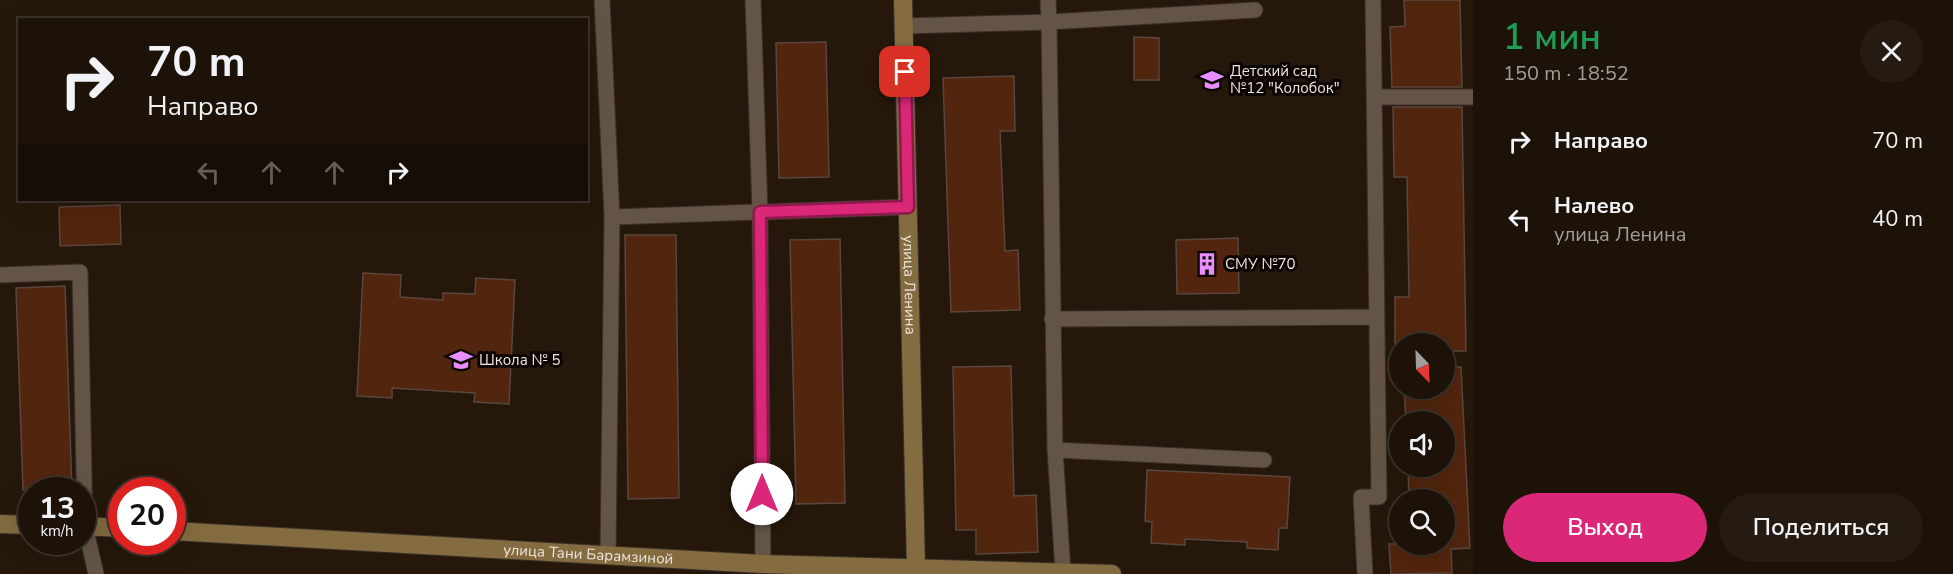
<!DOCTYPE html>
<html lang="ru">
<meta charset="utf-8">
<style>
:root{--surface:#1c1208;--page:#251b12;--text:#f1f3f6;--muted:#a09e9c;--line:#3a3229;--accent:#db2777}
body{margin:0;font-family:"Nunito Sans",sans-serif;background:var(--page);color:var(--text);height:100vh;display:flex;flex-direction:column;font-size:22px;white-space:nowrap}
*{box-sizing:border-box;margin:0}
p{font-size:20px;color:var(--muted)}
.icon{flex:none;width:33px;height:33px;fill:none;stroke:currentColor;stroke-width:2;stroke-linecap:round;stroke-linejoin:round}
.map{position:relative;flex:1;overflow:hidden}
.panel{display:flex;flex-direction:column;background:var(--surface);width:480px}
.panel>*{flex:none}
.hud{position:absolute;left:18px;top:18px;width:570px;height:183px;border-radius:0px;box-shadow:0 6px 24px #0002,0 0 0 2px var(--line);background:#1c1208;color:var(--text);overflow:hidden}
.needle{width:39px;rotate:157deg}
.tools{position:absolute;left:1389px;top:333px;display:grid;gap:12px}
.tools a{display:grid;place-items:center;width:66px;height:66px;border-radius:50%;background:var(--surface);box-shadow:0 6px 24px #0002,0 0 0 2px var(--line);font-size:30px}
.speed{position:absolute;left:18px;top:477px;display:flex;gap:12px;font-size:30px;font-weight:700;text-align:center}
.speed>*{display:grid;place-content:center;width:78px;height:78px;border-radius:50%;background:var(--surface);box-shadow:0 6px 24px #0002,0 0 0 2px var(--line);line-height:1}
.speed small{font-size:15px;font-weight:400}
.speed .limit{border:9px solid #d22;background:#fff;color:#111}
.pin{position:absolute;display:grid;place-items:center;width:51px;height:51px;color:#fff;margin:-26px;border-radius:12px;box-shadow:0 3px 9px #0006}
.me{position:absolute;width:66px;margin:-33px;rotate:0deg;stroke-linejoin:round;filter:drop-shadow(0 0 4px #0008)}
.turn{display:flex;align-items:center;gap:21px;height:126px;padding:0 30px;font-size:27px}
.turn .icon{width:78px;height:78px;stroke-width:2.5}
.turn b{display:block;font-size:42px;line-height:51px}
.lanes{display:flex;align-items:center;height:57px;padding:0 30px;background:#0003;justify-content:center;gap:30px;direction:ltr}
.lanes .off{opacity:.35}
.round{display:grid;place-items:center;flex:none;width:63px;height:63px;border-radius:32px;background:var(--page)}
.headline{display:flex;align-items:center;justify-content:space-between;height:102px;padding:0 30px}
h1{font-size:36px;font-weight:600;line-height:45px;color:#1e9e55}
.button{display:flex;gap:12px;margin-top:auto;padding:12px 30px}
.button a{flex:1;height:69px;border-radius:36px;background:var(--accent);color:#fff;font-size:24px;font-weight:600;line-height:69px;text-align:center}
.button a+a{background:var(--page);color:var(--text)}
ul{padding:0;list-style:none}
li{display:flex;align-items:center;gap:18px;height:78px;padding:0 30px}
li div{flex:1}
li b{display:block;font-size:22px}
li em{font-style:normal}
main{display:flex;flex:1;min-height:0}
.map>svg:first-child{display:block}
.building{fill:#52250e;stroke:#5a463d;stroke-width:1.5}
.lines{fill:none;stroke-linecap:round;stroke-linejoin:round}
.lane-casing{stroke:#3a312c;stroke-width:17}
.secondary-casing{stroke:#3a312c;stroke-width:20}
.lane{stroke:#645445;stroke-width:15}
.secondary{stroke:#846c40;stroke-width:18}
.route-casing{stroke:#8e194d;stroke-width:15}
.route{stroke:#db2777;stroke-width:10}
.labels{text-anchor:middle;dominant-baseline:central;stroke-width:6;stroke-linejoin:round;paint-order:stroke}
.poi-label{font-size:15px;fill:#eee5dc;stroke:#0a0502;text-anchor:start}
.street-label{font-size:15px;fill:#eee5dc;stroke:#0a0502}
</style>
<main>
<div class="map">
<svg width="1473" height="574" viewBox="0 0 1473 574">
<rect width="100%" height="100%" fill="#25180a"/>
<path class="building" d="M1404,0H1460L1462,87H1392L1390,27L1405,26Z
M1134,37L1159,38V80H1134Z
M826,42L829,177L779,178L776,43Z
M1014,76L1015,131H1000L1005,251L1018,250L1020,310L951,312L943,78Z
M1393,107H1462L1466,351H1444V344H1395V297H1409L1407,177H1394Z
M120,205L121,244L60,246L59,207Z
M625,235H676L679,498L628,499Z
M1238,238L1239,293L1177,294L1176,240Z
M840,239L845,503L796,504L790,240Z
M363,273L401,275L400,297L443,300V293L475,294L476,278L515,280L509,404L474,402L475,393L392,388V398L357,396Z
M65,286L72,490H23L16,288Z
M1011,366L1014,496L1036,495L1038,552L976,554V530H956L953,367Z
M1444,367H1461L1470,548L1451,549L1452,573L1391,574L1389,544H1444V500H1409L1408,466H1444V422H1406L1404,388H1444Z
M1147,470L1290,477L1287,528H1279L1278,550L1247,548V542L1185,539V545L1151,543L1152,522L1145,521Z"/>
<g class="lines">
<g class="lane-casing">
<path id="lane" d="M602,0L612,217L608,556
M753,0L760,212L763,564
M904,26L1049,22L1048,0
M1374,97H1473
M612,217L908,207
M0,275L80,272L85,526L96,574
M1052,319L1377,317
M1055,450L1264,460
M1063,571L1055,450L1049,22L1255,10
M1365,574L1361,497H1379L1373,0"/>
</g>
<g class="secondary-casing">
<g id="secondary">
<path id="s1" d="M903,0L916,569"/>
<path d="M0,524L32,525"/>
<path d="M82,526L122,528"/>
<path id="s2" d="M172,531L763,564L1112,574"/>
</g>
</g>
<use href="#lane" class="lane"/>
<use href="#secondary" class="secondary"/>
</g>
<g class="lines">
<g class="route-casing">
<path id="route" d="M762,494L760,212L908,207L905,72"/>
</g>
<use href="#route" class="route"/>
</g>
<defs>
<g id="school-bare" transform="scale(1.8)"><path d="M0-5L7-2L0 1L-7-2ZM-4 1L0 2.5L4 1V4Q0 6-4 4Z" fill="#e88eff" stroke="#0a0502" stroke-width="2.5" paint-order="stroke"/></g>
<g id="building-bare" transform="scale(1.8)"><path d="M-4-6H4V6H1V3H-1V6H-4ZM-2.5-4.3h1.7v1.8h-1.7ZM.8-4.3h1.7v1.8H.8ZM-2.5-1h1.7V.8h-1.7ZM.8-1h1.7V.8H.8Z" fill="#e88eff" stroke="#0a0502" stroke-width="2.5" paint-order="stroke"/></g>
</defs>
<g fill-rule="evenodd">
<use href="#school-bare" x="1212" y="80"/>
<use href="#building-bare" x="1207" y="264"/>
<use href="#school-bare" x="461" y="360"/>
</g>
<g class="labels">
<g class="poi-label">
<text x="1230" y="71">Детский сад<tspan x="1230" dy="17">№12 "Колобок"</tspan></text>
<text x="1225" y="264">СМУ №70</text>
<text x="479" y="360">Школа № 5</text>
</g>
<g class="street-label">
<text stroke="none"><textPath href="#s1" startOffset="285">улица Ленина</textPath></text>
<text stroke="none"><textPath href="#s2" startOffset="417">улица Тани Барамзиной</textPath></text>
</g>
</g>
</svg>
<div class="tools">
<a><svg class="needle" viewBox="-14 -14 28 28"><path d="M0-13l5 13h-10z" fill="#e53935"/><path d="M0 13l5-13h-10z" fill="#a09e9c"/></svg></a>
<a><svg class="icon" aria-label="sound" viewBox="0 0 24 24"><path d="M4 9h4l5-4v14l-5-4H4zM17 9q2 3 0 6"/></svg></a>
<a><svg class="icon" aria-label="search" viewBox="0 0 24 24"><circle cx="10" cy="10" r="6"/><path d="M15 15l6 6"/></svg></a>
</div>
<div class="speed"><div>13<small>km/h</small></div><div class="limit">20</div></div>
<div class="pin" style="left:905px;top:72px;background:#d93025"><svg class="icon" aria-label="arrive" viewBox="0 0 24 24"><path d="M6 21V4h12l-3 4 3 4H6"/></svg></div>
<svg class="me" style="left:762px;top:494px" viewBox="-20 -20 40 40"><circle r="19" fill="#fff"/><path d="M0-13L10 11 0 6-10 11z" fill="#db2777"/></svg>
<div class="hud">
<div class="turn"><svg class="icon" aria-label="right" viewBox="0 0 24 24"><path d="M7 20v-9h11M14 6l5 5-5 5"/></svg><div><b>70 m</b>Направо</div></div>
<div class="lanes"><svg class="icon off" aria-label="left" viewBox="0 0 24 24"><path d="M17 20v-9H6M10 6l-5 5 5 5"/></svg><svg class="icon off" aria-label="ahead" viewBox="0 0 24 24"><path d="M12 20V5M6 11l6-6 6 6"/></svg><svg class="icon off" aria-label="ahead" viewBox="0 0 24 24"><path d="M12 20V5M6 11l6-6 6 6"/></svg><svg class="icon" aria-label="right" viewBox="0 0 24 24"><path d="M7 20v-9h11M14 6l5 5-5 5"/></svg></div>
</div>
</div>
<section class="panel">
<div class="headline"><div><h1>1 мин</h1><p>150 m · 18:52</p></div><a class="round"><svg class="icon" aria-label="close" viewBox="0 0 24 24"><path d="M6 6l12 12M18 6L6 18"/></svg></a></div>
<ul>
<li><svg class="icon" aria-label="right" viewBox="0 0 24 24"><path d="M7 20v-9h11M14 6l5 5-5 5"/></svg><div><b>Направо</b></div><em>70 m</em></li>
<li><svg class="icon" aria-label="left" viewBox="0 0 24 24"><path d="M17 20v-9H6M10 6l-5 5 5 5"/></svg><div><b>Налево</b><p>улица Ленина</p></div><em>40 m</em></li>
</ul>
<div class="button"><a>Выход</a><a>Поделиться</a></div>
</section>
</main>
